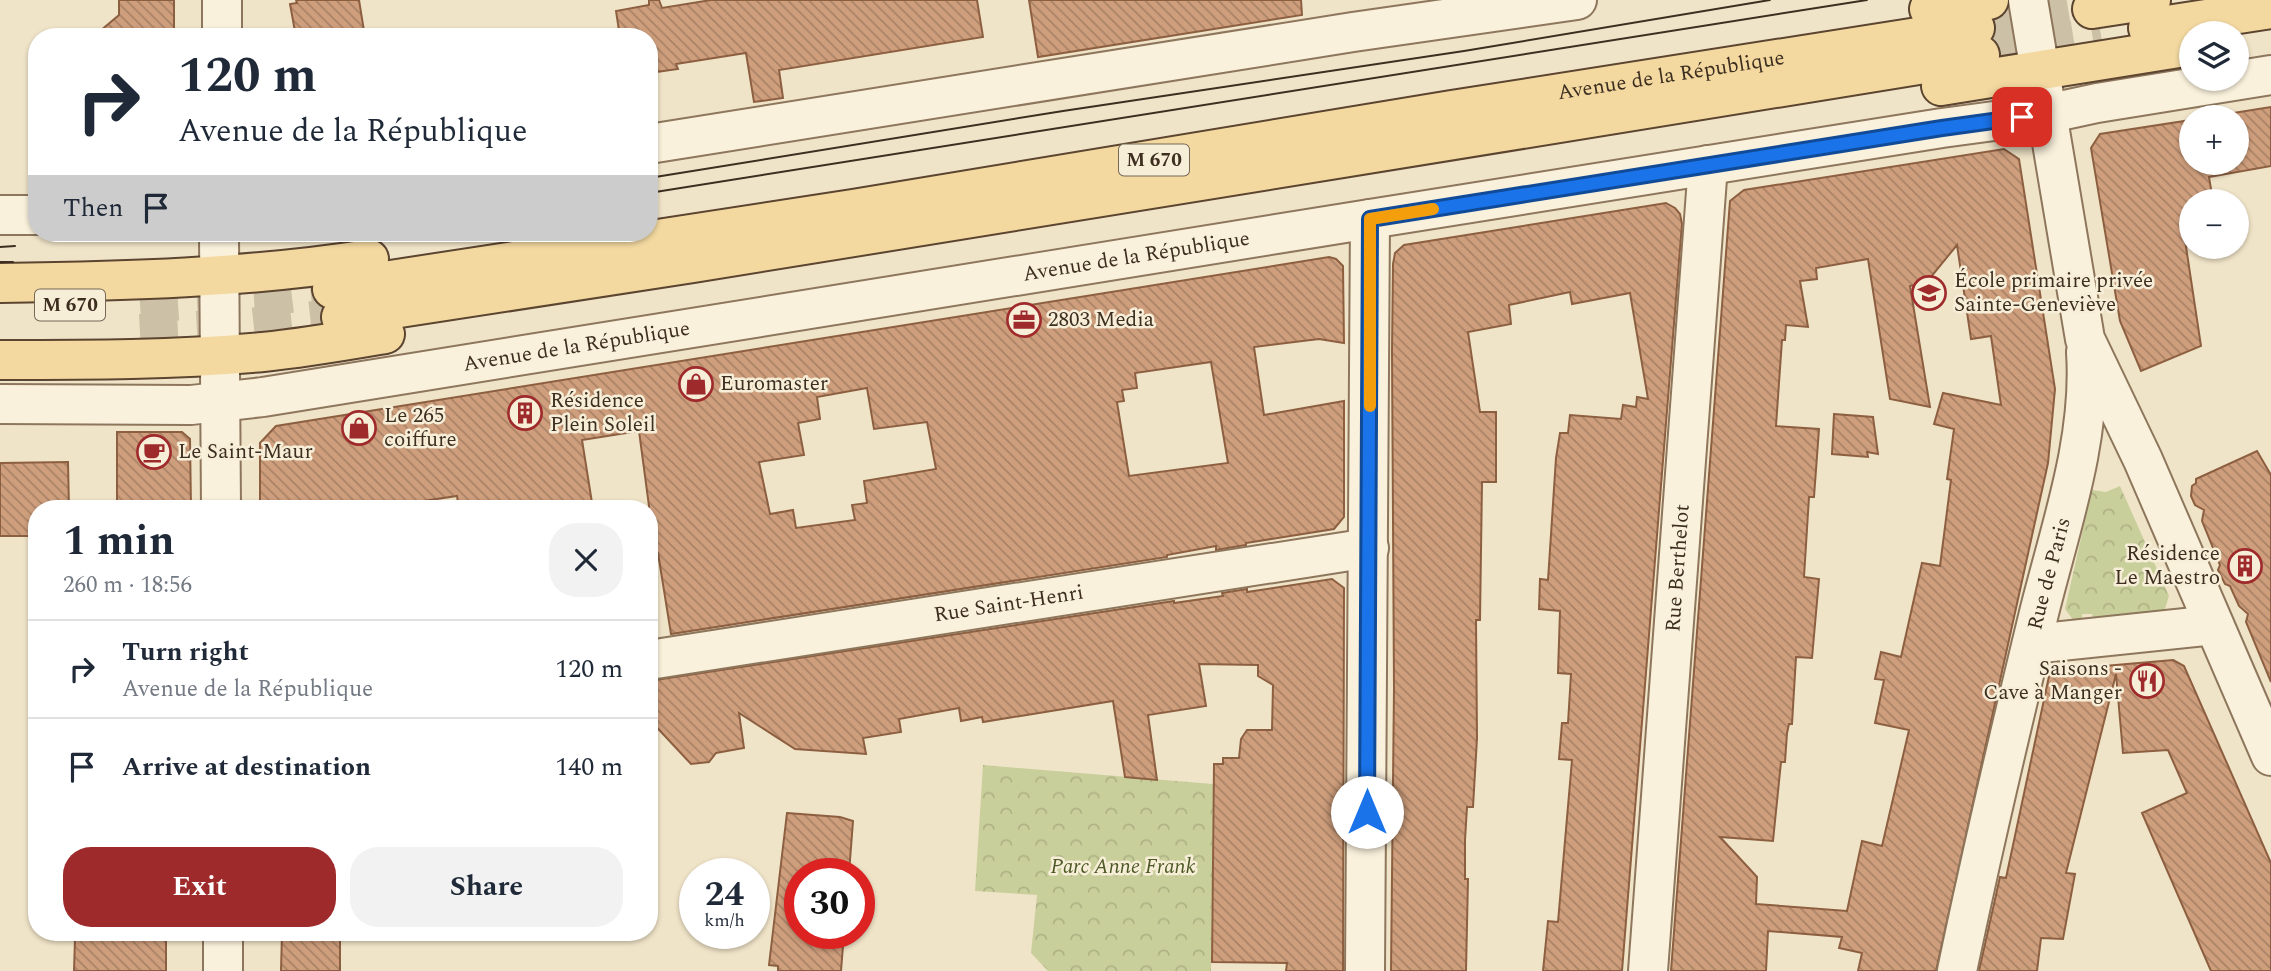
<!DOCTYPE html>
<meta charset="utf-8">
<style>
:root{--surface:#fff;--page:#f2f2f3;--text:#1f2937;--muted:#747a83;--line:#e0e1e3;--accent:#9e2a2b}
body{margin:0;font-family:Spectral,serif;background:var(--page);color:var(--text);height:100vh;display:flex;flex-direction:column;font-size:26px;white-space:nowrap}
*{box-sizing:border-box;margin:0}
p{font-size:23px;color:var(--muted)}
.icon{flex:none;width:38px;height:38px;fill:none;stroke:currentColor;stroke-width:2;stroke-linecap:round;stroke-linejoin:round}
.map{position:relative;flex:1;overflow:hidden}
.panel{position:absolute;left:28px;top:500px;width:630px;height:441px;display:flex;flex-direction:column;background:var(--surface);border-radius:28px;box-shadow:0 2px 5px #0004}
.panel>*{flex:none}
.hud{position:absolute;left:28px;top:28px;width:630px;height:214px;border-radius:28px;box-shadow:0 2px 5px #0004;background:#fff;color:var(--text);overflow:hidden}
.fabs{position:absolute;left:2179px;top:21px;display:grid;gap:14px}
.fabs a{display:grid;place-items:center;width:70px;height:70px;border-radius:50%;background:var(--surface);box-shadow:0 2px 5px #0004;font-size:35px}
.speed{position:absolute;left:679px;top:858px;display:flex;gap:14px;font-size:35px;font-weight:700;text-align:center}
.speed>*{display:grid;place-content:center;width:91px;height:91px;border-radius:50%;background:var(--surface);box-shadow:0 2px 5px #0004;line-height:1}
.speed small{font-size:18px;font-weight:400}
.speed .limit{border:10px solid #d22;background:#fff;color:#111}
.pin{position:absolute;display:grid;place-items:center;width:60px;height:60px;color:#fff;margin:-30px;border-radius:14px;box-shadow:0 4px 10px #0006}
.me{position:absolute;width:77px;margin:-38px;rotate:0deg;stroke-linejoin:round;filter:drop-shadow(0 0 5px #0008)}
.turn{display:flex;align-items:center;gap:24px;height:147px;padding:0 35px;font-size:32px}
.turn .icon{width:91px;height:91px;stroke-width:2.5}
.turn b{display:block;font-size:49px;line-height:60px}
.then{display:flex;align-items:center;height:66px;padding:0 35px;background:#0003;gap:14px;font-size:26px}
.round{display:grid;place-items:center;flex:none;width:74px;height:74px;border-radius:28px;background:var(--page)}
.overview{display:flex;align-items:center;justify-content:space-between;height:119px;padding:0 35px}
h1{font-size:42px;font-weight:700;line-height:52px}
.action{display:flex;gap:14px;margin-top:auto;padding:14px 35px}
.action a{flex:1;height:80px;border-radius:28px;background:var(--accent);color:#fff;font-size:28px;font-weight:700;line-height:80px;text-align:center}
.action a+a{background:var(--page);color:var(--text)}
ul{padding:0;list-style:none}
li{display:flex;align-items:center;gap:21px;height:98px;padding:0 35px;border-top:2px solid var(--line)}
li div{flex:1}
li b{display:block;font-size:26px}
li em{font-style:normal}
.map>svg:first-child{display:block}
.park{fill:url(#park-crowns)}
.building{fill:url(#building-back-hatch);stroke:#8d5f41;stroke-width:2;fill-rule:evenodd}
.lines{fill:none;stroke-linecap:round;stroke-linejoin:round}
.major-tunnel{stroke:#ccc0a6;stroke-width:38;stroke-dasharray:38 19;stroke-linecap:butt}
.minor-casing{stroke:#8d765c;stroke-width:42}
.major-casing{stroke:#5b4430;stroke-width:42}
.minor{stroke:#faf1dc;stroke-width:38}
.major{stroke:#f3d9a0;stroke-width:38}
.tram{stroke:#3d2e20;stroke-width:2}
.route-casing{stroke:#114b97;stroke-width:18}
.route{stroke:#1a73e8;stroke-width:12}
.slow{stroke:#f59e0b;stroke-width:12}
.labels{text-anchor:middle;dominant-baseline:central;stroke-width:5;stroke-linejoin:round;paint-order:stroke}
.shield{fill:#f7eed8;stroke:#756857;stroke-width:2}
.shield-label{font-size:19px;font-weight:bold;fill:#3d2e20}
.street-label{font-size:21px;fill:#3d2e20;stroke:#f7eed8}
.poi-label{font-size:21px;fill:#3d2e20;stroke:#f7eed8;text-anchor:start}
.park-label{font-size:21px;font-style:italic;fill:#4d5a26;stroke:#f7eed8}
</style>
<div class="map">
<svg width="2271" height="971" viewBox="0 0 2271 971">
<defs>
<pattern id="park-crowns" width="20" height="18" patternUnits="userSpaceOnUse" patternTransform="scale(1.75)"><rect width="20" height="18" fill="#c9cf9b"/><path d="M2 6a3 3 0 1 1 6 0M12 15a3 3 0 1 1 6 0" fill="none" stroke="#aeb285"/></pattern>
<pattern id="building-back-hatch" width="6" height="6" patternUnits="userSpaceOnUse" patternTransform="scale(1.75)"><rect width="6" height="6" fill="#cf9f7d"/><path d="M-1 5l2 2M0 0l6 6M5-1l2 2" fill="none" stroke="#a98266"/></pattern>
</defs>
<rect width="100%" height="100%" fill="#f0e4c8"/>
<path class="park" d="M2120,486L2169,596L2164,612L2093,619L2092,614H2082V620L2074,621L2065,609L2092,490L2106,492Z
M983,765L1213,784L1211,971H1048L1031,953L1037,895L975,891Z"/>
<path class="building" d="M119,0H174V37H93L119,15Z
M296,0H359L365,37H296L290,4L297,3Z
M649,0H659L662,8L711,0H977L983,37L779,70L783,98L754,102L746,53L676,64L678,69L649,73V37H620L616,11L649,5Z
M1029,0H1301L1302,15L1038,57Z
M2271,107V166L2209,177L2213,201H2191V239L2185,240L2201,346L2141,371L2120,321L2091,148L2100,134L2191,120V163H2236V117H2208Z
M2004,149L2019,159L2055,389L2048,463L1936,971H1858L1862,953L1839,948L1842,937L1768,931L1766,971H1671L1730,201L1744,190ZM1957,245L1971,339L1991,336L2001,405L1943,393L1934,424L1954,429L1947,479L1951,480L1940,566L1922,563L1901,657L1881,652L1875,679L1884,680L1875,723L1909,730L1882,846L1862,841L1847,911L1756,904L1757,877L1720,837L1773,841L1781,762H1785L1787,733L1789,724H1792L1796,657L1812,658L1819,579L1804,577L1809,497H1814L1819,429L1776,426L1782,340H1785L1786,325L1808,327L1800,281L1817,279L1816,268L1868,259L1890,399L1930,407L1910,286L1926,283Z
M1666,203L1675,208L1680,214L1682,224L1622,971H1543L1548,921L1558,922L1572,760L1559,759L1562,723H1568L1571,674L1558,673L1560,611L1539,609L1540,579L1548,580L1556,458L1560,433H1568L1570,415L1621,419L1623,405L1636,407L1637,397L1648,399L1630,293L1572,304L1570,292L1509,305L1511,324L1468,332L1480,412H1496V482H1482L1480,620H1476L1477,738L1473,807H1467L1465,840V879H1468L1466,971H1391L1394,688L1392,352L1393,264L1395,253L1404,245Z
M1329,257L1336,259L1343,266L1344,343L1319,339L1254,347L1264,415L1344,401V517L1334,529L1246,543V545L1216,550V546L1167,555V557L671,634L658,553L649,555V506L639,431L582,440L593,509H459L457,496L370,509H260V443L276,426ZM1211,362L1228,463L1129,476L1117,402L1124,401L1122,390L1137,388L1135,373ZM867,388L874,429L927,422L936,469L864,481L867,503L852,505L855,520L796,528L793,510L770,514L759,462L804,455L798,423L820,419L817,397Z
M1834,414L1873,417L1878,454L1867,452L1868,457L1832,454Z
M117,432H182L190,439L191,509H117Z
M2257,451L2271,475V682L2246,622L2248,614L2239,606L2230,586L2225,584L2218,570L2220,565L2202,521L2204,510L2195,505L2191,496L2192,486L2196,483V479Z
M68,462L69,509H37V536H0V463Z
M1332,579L1344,588L1343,971H1286L1287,963L1212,962L1214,764H1223V758H1239L1241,739L1247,730H1272L1273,685L1258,676V665L1199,664L1206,706L1148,715L1157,780L1125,777L1113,701L983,722L982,717L961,721L959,708L899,719L901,732L863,738L866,754L795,749L739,713L744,748L716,753L709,762L691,764L649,719V681L1174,601V603L1223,596L1222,593L1247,589V592Z
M2173,660L2184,666L2271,863V971H2211L2142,813L2187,793L2168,750L2123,753L2116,674L2066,873L2075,874L2063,939L2041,938L2037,971H1979L2000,877L2006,878L2049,676L2058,670Z
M787,813L840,817L853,821L849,873H800V933H844L841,971H778V966L769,965Z
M78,933H166V971H74L75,939H78Z
M282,933H340V971H281Z"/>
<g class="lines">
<path class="major-tunnel" d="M1975,28L2092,9
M1980,55L2101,35
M140,304L282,295L332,289
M140,333L249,327L341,317"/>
<g class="minor-casing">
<g id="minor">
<path d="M2028,0L2085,339L2143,460L2271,756"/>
<path d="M222,37V0"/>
<path d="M649,144L1353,32L1577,0"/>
<path d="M0,215H37"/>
<path d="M219,233L221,509"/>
<path id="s1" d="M0,404L191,405L263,397L1370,219L1942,128L2046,114L2097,103L2271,75"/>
<path d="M2032,644L2214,625"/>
<path id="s2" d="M649,660L1369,548"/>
<path d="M223,971V933"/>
<path d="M1365,971L1370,219"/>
<path id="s3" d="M1648,971L1708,165"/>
<path id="s4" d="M1957,971C1982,851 2010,732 2039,613C2060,528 2092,440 2086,352"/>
</g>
</g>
<g class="major-casing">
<g id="major">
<path d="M1929,9L1989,0"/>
<path d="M2092,9L2151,0"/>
<path d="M2148,28L2271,9"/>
<path d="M1941,86L2191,46"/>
<path d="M0,283C124,281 247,278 369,259"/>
<path id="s5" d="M332,289L853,209L1452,110L1975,28"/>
<path d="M341,317L693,263L1980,55"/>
<path d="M0,360C88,360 175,360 263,352C304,348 344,341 385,334"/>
</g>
</g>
<use href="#minor" class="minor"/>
<use href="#major" class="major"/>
<path class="tram" d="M649,178L1063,111L1464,51L1770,0
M649,193L1867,0
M0,247L15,246
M0,262H13"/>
</g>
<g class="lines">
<g class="route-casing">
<path id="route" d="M1367,812L1370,219L1942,128L2022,117"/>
</g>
<use href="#route" class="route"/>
<path class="slow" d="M1370,406V219L1433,209"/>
</g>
<defs>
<g id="school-ring" transform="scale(1.75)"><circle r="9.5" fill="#f7eed8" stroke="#9e2a2b" stroke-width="1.5"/><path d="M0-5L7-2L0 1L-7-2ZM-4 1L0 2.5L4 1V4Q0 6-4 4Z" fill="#9e2a2b"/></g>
<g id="office-ring" transform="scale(1.75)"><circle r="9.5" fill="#f7eed8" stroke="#9e2a2b" stroke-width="1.5"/><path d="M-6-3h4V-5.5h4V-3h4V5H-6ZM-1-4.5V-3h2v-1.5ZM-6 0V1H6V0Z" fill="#9e2a2b"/></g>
<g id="shop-ring" transform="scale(1.75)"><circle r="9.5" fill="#f7eed8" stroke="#9e2a2b" stroke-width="1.5"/><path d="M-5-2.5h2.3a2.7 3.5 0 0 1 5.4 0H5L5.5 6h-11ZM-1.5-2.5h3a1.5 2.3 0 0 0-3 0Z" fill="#9e2a2b"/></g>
<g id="building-ring" transform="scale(1.75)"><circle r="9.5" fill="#f7eed8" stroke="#9e2a2b" stroke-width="1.5"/><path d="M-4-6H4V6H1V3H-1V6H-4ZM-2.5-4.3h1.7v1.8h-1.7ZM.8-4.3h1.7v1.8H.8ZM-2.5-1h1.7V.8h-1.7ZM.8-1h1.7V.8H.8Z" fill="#9e2a2b"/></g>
<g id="cafe-ring" transform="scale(1.75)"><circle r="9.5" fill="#f7eed8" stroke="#9e2a2b" stroke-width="1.5"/><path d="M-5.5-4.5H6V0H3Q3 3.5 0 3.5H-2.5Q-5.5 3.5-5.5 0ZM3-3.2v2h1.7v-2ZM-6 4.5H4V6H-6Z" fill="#9e2a2b"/></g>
<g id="restaurant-ring" transform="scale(1.75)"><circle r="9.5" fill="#f7eed8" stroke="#9e2a2b" stroke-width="1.5"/><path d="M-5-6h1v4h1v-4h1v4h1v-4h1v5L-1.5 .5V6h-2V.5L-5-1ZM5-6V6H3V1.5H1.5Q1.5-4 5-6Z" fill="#9e2a2b"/></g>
</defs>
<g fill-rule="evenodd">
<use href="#school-ring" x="1929" y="293"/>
<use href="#office-ring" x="1024" y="320"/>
<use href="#shop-ring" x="696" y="384"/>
<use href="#building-ring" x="525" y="413"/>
<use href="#shop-ring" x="359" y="428"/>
<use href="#cafe-ring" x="154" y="452"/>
<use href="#building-ring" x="2245" y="566"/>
<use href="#restaurant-ring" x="2147" y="681"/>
</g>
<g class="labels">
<g class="shield">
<rect x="1119" y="144.5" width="70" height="31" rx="5"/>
<rect x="35" y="289.5" width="70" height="31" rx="5"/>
</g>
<g class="shield-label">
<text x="1154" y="160">M 670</text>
<text x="70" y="305">M 670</text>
</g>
<g class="street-label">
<text stroke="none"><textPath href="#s5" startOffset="1356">Avenue de la République</textPath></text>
<text stroke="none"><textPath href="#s1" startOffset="1148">Avenue de la République</textPath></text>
<text stroke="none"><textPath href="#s1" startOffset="581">Avenue de la République</textPath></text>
<text stroke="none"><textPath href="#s3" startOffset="404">Rue Berthelot</textPath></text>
<text stroke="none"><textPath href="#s4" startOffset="408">Rue de Paris</textPath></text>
<text stroke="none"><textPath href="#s2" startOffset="364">Rue Saint-Henri</textPath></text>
</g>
<g class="poi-label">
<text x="1954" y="281">École primaire privée<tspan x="1954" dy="24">Sainte-Geneviève</tspan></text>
<text x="1048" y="320">2803 Media</text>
<text x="720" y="384">Euromaster</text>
<text x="550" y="401">Résidence<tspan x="550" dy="24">Plein Soleil</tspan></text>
<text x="384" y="416">Le 265<tspan x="384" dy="24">coiffure</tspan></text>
<text x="178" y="452">Le Saint-Maur</text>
<text x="2220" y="554" text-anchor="end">Résidence<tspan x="2220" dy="24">Le Maestro</tspan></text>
<text x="2122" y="669" text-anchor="end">Saisons -<tspan x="2122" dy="24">Cave à Manger</tspan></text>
</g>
<g class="park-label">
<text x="1123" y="867">Parc Anne Frank</text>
</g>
</g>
</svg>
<div class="fabs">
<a><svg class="icon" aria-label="layers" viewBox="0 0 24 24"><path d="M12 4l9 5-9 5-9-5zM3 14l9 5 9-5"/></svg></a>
<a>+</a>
<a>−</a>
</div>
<div class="speed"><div>24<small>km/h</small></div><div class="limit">30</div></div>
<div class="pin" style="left:2022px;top:117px;background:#d93025"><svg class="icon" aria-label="arrive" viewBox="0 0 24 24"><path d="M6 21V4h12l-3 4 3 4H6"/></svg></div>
<svg class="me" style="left:1367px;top:812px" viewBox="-20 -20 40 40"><circle r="19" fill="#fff"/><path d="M0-13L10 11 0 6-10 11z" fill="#1a73e8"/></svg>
<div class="hud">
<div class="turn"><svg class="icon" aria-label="right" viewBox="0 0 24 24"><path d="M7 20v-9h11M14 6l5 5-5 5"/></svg><div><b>120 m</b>Avenue de la République</div></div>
<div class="then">Then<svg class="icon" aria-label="arrive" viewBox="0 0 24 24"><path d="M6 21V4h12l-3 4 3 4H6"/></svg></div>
</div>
<section class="panel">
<div class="overview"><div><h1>1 min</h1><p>260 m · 18:56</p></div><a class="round"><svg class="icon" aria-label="close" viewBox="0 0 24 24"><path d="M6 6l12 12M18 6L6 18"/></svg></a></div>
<ul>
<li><svg class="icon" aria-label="right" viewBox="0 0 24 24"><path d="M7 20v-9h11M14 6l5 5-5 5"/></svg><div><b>Turn right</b><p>Avenue de la République</p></div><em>120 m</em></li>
<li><svg class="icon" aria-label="arrive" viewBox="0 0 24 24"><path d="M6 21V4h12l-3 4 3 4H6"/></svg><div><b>Arrive at destination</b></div><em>140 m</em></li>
</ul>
<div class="action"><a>Exit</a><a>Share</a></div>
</section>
</div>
